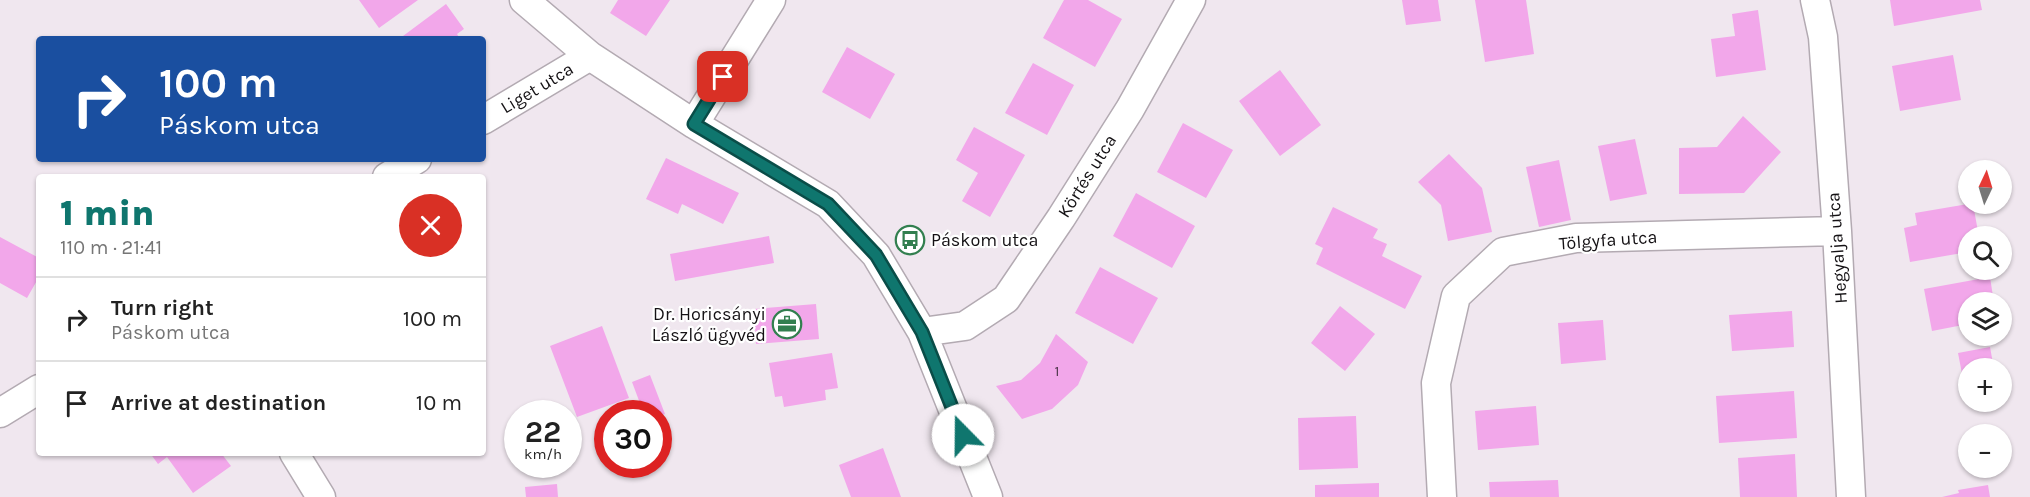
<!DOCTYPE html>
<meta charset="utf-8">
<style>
:root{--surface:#fff;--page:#f2f2f2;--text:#222;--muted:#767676;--line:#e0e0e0;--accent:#0f766e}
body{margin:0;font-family:Karla,sans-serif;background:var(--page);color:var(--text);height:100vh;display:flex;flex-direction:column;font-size:22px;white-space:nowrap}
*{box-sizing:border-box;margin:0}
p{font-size:20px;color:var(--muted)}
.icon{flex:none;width:33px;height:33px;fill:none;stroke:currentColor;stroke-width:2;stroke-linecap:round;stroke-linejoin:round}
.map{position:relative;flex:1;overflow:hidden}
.side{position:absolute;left:36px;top:174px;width:450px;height:282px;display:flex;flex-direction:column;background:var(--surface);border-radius:6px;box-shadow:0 2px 4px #0004}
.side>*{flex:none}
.banner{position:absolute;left:36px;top:36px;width:450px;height:126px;border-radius:6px;box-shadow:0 2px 4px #0004;background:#1a4fa0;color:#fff;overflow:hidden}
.needle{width:39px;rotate:4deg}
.fabs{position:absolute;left:1958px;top:160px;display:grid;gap:12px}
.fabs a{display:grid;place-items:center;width:54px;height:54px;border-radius:50%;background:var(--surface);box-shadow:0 2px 4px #0004;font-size:30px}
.speed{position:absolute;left:504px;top:400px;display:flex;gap:12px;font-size:30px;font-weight:700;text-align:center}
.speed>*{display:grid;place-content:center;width:78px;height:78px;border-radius:50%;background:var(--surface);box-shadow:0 2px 4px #0004;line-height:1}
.speed small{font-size:15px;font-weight:400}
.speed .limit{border:9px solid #d22;background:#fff;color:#111}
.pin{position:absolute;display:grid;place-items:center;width:51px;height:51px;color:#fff;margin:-26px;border-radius:12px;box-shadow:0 3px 9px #0006}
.me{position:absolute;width:66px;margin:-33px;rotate:338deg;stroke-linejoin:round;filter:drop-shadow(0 0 4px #0008)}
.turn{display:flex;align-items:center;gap:21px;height:126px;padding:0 24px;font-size:27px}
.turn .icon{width:78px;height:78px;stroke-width:2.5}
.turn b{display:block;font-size:42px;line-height:51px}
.round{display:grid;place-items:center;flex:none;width:63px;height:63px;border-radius:32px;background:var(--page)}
.headline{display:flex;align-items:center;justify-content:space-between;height:102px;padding:0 24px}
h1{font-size:36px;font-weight:800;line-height:45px;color:var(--accent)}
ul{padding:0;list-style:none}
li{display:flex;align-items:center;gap:18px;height:84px;padding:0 24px;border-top:2px solid var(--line)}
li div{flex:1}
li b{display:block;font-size:22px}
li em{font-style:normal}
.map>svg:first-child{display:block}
.building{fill:#f2a7ea}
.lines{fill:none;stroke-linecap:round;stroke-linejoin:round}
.street-casing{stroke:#b3aab2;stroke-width:31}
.street{stroke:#fff;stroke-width:28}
.route-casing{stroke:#0a4d48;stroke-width:15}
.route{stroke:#0f766e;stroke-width:10}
.labels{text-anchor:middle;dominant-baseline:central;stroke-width:4.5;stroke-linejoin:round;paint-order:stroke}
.number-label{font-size:15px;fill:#4c364a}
.street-label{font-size:18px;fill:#141114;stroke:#fff}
.poi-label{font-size:18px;fill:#141114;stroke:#fff;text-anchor:start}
</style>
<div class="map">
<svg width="2030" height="497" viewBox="0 0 2030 497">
<rect width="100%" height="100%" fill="#f0e7ef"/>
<path class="building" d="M359,0H418L379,28Z
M618,0H670L646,36L610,13Z
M1064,0H1088L1122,19L1095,67L1043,38Z
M1402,0H1438L1441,21L1406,25Z
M1475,0H1526L1534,54L1485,62Z
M1890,0H1980L1982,10L1894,26Z
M446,4L464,29L457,34L460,39H399Z
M1758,10L1766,70L1716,77L1711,39L1735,36L1732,14Z
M847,47L895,74L870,119L822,92Z
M1953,55L1961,100L1900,111L1892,66Z
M1033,63L1074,85L1047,135L1005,113Z
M1280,70L1321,125L1280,156L1239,101Z
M1743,116L1781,152L1744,193L1679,194V148L1717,147Z
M1183,123L1233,150L1206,198L1157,172Z
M974,127L1025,155L990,217L962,201L978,173L956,160Z
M1635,139L1647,194L1610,201L1598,146Z
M1449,154L1482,188L1492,232L1448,241L1441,205L1418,182Z
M666,158L739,193L723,224L682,204L678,214L646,199Z
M1559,160L1571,220L1539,227L1526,167Z
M1136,193L1195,226L1172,268L1113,236Z
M1968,204H1973L1979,237H1968V252L1910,262L1904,228L1917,225L1915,213Z
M1333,207L1378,229L1373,238L1387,244L1382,256L1422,276L1405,309L1316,264L1323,248L1315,244Z
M769,236L774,263L675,281L670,254Z
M0,237L39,258V277L27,298L0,283Z
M1100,267L1158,298L1133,344L1075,313Z
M1990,277L1994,303H1968V324L1932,331L1924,289Z
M816,304L819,339L756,344L754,309Z
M1340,306L1375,334L1345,371L1311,343Z
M1792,311L1794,347L1732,351L1729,315Z
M1603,320L1606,360L1561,364L1558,323Z
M602,326L629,398L577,417L550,346Z
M1056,334L1088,362L1078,385L1052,409L1022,419L996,386L1021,380L1040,363Z
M1990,347L1994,369H1968V383L1964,384L1958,353Z
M832,353L838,388L825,390L826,400L784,407L782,396L775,397L769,363Z
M650,375L665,414L658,417V414H644L632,382Z
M1794,391L1797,438L1719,443L1716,396Z
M1536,406L1539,445L1478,450L1475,411Z
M1356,416L1358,468L1299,470L1298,418Z
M883,448L901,497H851L839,465Z
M150,453H221L231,466L193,493L167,457L158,464Z
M1795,454L1797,497H1740L1738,458Z
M1558,480L1559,497H1490L1489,482Z
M1379,483V497H1315V485Z
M557,484L558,497H526L525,487Z
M1988,485L1990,497H1942L1959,493L1958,490Z"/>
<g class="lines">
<g class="street-casing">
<path id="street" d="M524,0L590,56L694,124L828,204L876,255L922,332L988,497
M1815,0L1823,37L1837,231L1851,497
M483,120L590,56
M694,124L771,0
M387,177L417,159
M922,332L965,326L1006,299L1061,218L1130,109L1191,0
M0,413L39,389
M294,453L321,497
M1442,497L1436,383L1456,296L1503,252L1576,238L1837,231"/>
</g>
<use href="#street" class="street"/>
</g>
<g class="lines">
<g class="route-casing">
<path id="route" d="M723,77L694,124L828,204L876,255L922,332L963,435"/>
</g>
<use href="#route" class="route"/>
</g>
<defs>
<g id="bus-ring" transform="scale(1.5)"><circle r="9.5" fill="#fff" stroke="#327f4f" stroke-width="1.5"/><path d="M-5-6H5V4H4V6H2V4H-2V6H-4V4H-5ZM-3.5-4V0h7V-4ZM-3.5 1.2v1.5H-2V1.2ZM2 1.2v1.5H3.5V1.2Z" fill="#327f4f"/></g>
<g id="office-ring" transform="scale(1.5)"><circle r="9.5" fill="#fff" stroke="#327f4f" stroke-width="1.5"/><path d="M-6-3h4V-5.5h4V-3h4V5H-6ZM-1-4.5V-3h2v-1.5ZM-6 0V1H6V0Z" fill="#327f4f"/></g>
</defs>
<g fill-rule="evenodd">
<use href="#bus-ring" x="910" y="240"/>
<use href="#office-ring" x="787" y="324"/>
</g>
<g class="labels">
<g class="number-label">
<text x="1057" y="371">1</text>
</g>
<g class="street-label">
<text transform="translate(537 88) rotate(-31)">Liget utca</text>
<text transform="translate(1087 176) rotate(-58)">Körtés utca</text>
<text transform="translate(1608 240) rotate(-4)">Tölgyfa utca</text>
<text transform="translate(1837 248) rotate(-94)">Hegyalja utca</text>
</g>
<g class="poi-label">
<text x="931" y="240">Páskom utca</text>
<text x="766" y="314" text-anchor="end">Dr. Horicsányi<tspan x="766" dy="21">László ügyvéd</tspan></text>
</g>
</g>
</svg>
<div class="fabs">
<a><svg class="needle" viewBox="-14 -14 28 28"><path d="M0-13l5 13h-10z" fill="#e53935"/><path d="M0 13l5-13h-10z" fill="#767676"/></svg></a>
<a><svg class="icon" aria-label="search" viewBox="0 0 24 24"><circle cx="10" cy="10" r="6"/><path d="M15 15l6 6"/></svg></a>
<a><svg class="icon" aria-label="layers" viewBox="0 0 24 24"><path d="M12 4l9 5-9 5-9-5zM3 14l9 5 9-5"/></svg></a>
<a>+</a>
<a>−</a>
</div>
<div class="speed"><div>22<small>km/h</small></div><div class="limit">30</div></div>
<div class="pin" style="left:723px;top:77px;background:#d93025"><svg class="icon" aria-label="arrive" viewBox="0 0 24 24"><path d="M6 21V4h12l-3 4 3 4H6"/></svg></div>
<svg class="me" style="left:963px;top:435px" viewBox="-20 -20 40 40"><circle r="19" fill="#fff"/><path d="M0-13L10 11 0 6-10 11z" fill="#0f766e"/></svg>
<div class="banner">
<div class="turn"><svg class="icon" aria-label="right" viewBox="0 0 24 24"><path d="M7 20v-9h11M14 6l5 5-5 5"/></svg><div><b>100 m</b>Páskom utca</div></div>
</div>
<section class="side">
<div class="headline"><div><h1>1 min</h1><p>110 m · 21:41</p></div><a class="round" style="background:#d93025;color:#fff"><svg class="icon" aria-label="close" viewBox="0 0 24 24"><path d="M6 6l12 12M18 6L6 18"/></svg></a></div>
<ul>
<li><svg class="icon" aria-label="right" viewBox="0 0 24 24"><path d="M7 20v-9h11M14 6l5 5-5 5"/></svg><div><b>Turn right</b><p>Páskom utca</p></div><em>100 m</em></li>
<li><svg class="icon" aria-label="arrive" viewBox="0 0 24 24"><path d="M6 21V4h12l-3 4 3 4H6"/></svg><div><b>Arrive at destination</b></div><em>10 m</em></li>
</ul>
</section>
</div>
